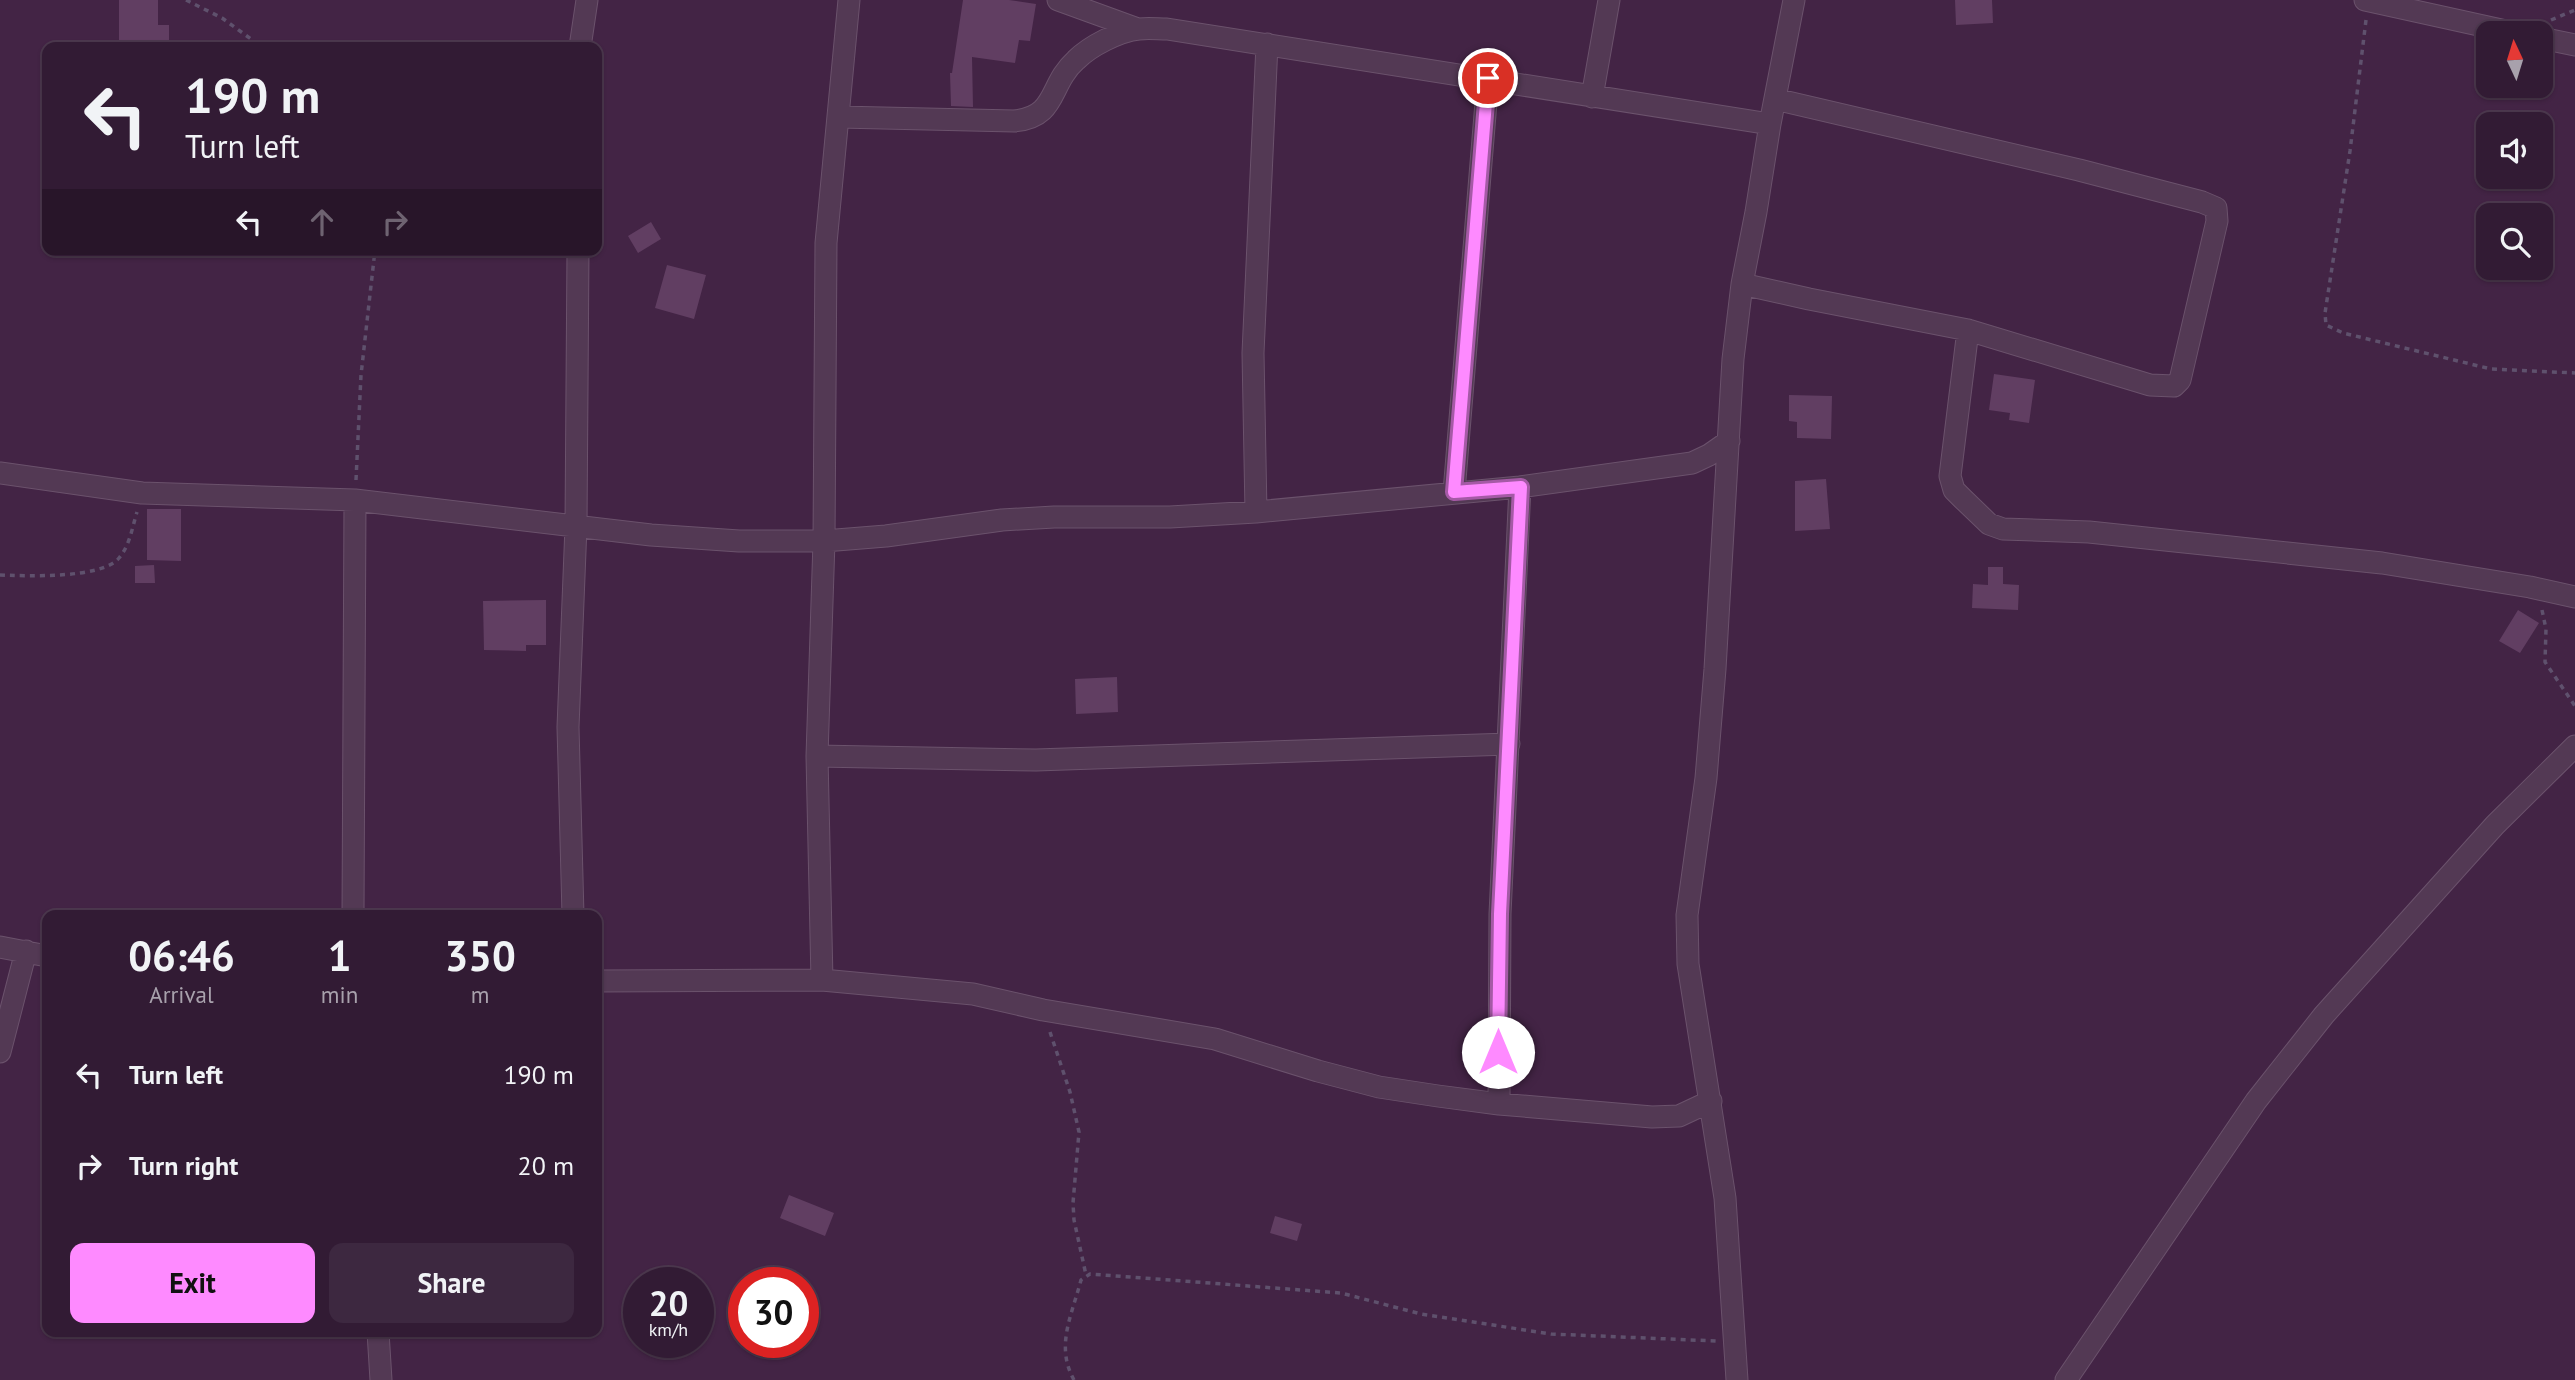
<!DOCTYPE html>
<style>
:root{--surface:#321b34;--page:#3d2840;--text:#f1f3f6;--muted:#a8a1ac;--line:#4d394f;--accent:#fe8aff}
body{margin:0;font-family:"PT Sans",sans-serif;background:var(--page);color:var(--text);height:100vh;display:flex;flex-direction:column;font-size:26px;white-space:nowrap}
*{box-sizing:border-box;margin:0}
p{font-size:23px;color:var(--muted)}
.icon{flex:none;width:38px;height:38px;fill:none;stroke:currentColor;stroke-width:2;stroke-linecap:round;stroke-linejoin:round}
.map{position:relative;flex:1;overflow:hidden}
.details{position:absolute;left:42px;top:910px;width:560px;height:427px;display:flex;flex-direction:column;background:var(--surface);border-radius:14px;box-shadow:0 2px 5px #0004,0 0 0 2px var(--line)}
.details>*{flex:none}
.guide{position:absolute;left:42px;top:42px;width:560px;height:214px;border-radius:14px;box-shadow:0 2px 5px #0004,0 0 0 2px var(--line);background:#321b34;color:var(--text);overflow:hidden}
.needle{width:46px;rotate:356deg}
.tools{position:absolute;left:2476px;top:21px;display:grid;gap:14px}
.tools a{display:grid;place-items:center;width:77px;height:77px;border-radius:14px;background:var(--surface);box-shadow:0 2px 5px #0004,0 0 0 2px var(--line);font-size:35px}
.speed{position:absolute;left:623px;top:1267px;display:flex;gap:14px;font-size:35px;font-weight:700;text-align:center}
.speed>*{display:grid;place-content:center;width:91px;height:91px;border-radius:50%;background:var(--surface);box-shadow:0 2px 5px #0004,0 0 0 2px var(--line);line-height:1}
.speed small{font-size:18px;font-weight:400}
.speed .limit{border:10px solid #d22;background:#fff;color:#111}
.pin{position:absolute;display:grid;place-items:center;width:60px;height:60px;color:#fff;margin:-30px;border:4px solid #fff;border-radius:50%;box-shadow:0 2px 7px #0007}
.me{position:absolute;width:77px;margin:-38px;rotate:0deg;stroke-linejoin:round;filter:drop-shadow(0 0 5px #0008)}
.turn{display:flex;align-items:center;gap:24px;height:147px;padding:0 28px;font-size:32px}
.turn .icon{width:91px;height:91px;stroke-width:2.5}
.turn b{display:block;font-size:49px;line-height:60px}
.lanes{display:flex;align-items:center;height:66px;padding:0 28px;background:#0003;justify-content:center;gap:35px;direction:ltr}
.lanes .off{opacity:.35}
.eta{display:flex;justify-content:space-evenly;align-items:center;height:119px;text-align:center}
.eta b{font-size:42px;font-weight:800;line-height:49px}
.cta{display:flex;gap:14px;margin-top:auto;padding:14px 28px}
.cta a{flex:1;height:80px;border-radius:14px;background:var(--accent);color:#111;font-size:28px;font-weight:800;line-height:80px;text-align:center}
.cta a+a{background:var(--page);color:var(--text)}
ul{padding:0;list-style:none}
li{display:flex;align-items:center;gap:21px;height:91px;padding:0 28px}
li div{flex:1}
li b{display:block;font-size:26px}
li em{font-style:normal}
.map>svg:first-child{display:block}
.building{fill:#613e62}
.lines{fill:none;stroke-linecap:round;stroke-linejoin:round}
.minor-casing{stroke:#6b526c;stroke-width:23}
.path{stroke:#5f516d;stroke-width:3.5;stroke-dasharray:5 5;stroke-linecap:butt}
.minor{stroke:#533954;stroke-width:21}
.route-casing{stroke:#a55aa6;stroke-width:18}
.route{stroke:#fe8aff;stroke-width:12}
</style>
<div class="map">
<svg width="2575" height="1380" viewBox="0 0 2575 1380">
<rect width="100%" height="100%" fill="#432445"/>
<path class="building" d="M119,0H158V25H169V47H119Z
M963,0H1009L1036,4L1030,41L1019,40L1015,63L972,57L973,107L951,106L950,73H952Z
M1955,0H1992L1993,23L1956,25Z
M651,222L661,239L638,253L628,236Z
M667,265L706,275L694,319L655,308Z
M1994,374L2035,380L2029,423L2009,420L2010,413L1989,410Z
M1789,395L1832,396L1831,439L1797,438V422L1789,421Z
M1826,479L1830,529L1795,531V481Z
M147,509H181V561L147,560Z
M154,565L155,583H135V566Z
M1988,567H2003V584L2019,585L2018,610L1972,608L1973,584L1988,585Z
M546,600V645H526V651L484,650L483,601Z
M2518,610L2539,623L2520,653L2499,641Z
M1117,677L1118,712L1076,714L1075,679Z
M789,1195L834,1213L825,1236L780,1218Z
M1275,1216L1302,1224L1297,1241L1270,1233Z"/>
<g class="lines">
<g class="minor-casing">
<path id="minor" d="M1058,0L1138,29
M2365,0L2515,33
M2541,38L2575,45
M580,47L587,0
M1592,97L1609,0
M839,117L1014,121C1058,117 1048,85 1076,60C1090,46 1119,31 1139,29C1148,28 1158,29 1167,29L1770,124
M1742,284L1809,299L1968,330L2150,385L2174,386L2180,380L2217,221L2216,208L2202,202L2079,170L1775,99
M1968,330L1950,476L1954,490L1963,499L1989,524L2003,529L2089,532L2382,563L2530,587L2575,597
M0,473L142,493L355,500L651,535L739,541H824L886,536L1002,520L1054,517H1170L1256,512L1520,487L1692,463L1709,455L1729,441
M1454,492L1488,78
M1256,512L1253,353L1267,44
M817,756L1036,760L1509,744
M353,915L355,500
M573,915L568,727L576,526L578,250
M0,947L47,956
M822,980L817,756L824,541L826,243L849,0
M597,981L822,980L973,994L1043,1010L1215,1039L1318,1071L1379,1087L1438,1096L1499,1104L1652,1117L1679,1116L1711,1101
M0,1052L26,951
M1499,1104L1500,914L1520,487
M378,1332L381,1380
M1737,1380L1725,1198L1688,964L1687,915L1706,778L1715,669L1733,359L1742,284L1756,212L1770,124L1794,0
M2066,1380L2256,1101L2324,1015L2495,825L2575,746"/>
</g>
<path class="path" d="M186,0L222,18L262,47
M2366,20L2350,151L2325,313L2326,325L2343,333L2491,369L2575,373
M2551,20L2575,10
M356,480L361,375L375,250
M0,575C26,576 102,579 119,558C130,545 132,528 137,512
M2542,610L2546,629L2545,662L2575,706
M1050,1032L1070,1092L1079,1132L1073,1203L1074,1220L1086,1275
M1074,1380C1055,1346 1072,1315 1081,1280L1090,1274L1341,1293L1421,1314L1551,1334L1716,1341"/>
<use href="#minor" class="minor"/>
</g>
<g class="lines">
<g class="route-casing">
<path id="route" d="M1488,78L1454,492L1521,487L1500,914L1498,1052"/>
</g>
<use href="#route" class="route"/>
</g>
</svg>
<div class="tools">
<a><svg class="needle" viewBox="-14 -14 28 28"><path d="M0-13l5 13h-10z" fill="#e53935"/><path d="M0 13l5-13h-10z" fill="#a8a1ac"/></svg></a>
<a><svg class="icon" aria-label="sound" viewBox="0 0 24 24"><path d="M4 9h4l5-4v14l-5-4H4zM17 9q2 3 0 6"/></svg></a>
<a><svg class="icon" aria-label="search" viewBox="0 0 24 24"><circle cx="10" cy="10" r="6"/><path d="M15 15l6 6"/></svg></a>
</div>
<div class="speed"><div>20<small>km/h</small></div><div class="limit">30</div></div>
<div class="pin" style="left:1488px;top:78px;background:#d93025"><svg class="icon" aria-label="arrive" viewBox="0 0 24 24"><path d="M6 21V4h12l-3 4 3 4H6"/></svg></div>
<svg class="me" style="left:1498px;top:1052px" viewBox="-20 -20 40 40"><circle r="19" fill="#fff"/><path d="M0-13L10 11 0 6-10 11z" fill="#fe8aff"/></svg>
<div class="guide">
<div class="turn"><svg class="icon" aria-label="left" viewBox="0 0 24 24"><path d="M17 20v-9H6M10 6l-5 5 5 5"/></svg><div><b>190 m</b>Turn left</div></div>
<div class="lanes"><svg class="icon" aria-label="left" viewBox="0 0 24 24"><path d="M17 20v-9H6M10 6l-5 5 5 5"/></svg><svg class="icon off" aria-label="ahead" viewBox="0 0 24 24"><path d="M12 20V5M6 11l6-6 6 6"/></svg><svg class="icon off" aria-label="right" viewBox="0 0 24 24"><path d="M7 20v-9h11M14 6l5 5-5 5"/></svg></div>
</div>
<section class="details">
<div class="eta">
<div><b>06:46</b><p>Arrival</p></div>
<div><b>1</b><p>min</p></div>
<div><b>350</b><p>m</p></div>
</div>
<ul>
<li><svg class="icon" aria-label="left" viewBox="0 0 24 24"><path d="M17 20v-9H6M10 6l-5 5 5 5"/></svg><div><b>Turn left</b></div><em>190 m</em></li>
<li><svg class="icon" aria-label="right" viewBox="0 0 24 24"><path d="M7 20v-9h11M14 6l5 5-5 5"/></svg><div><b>Turn right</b></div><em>20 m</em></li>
</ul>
<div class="cta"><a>Exit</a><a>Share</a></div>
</section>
</div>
